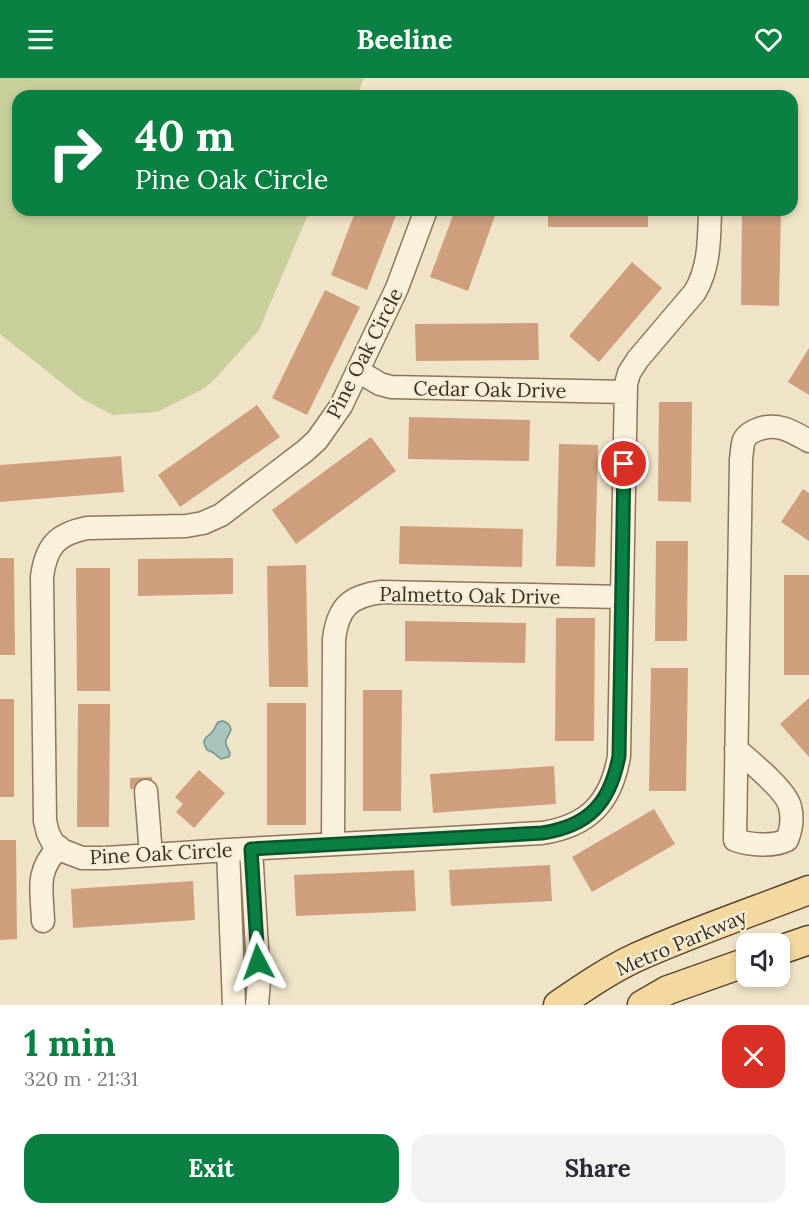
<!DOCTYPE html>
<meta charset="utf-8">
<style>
:root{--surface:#fff;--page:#f2f2f3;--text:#2b2b33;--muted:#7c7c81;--accent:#0b8043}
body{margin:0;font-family:Lora,serif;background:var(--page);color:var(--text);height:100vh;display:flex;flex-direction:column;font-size:22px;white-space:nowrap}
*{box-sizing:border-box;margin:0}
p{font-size:20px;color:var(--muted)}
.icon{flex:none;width:33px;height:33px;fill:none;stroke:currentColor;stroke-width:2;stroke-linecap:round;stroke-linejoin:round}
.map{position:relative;height:927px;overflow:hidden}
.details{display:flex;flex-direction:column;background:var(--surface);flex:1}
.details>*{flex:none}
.top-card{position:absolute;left:12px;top:12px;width:786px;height:126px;border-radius:18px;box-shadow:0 3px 9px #0003;background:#0b8043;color:#fff;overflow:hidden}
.fabs{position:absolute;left:736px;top:855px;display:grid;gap:12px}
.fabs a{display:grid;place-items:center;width:54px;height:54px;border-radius:12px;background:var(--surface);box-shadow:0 3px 9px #0003;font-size:30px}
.pin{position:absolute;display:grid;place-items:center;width:51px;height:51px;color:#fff;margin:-26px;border:3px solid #fff;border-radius:50%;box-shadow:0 2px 6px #0007}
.me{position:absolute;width:66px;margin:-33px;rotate:356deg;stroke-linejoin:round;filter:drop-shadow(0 0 4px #0008)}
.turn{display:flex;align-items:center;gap:21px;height:126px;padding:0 24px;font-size:27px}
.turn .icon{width:78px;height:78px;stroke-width:2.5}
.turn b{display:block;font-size:42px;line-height:51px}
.round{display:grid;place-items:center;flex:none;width:63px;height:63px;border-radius:18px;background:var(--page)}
.summary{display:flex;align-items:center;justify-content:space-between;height:102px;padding:0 24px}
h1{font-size:36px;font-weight:700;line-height:45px;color:var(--accent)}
.action{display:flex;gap:12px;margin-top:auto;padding:12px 24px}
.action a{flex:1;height:69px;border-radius:18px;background:var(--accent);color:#fff;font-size:24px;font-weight:700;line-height:69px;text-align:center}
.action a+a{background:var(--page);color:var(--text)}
header{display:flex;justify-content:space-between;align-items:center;height:78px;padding:0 24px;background:var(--accent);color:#fff;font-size:27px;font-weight:700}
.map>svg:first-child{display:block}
.green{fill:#c9cf9b}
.water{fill:#a9c4bc;stroke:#6f938a;stroke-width:1.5}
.building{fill:#cf9f7d}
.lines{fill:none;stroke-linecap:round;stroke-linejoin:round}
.minor-casing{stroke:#8d765c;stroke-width:25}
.major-casing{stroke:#5b4430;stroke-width:31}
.minor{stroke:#faf1dc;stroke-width:22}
.major{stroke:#f3d9a0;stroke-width:28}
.route-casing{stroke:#07532c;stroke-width:15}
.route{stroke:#0b8043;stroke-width:10}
.labels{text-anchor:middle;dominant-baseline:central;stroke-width:4.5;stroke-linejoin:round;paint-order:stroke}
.street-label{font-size:20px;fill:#3d2e20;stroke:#f7eed8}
</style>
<header><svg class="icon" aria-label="menu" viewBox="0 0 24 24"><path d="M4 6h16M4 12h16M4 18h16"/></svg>Beeline<svg class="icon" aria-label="heart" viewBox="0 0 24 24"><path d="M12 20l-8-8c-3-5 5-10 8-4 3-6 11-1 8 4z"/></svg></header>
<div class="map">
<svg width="809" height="927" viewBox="0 0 809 927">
<rect width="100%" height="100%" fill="#f0e4c8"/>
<path class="green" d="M0,0H364L357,18H18V132H310L259,252L215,301L205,310L157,334L113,337L82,321L0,256Z"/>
<path class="water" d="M223,643C228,645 230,646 231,652C225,665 223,661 230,675L229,679L221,681L212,674L207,672C200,660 207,660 213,653C215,650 216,647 218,644Z"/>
<path class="building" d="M356,132H398L367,212L331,197Z
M455,132H497L468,213L430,199Z
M548,132H648V149H548Z
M742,132H781L779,228L741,227Z
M632,184L662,210L599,284L569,258Z
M325,212L360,229L307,337L272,320Z
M538,245L539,282L416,283L415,246Z
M809,270V317L788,304Z
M659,324H692L691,424L658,423Z
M257,327L280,359L180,429L158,397Z
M409,339L530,342L529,383L408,381Z
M371,359L396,393L296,466L272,432Z
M559,366L598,367L595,489L556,488Z
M121,378L124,414L0,424V387Z
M803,411L809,415V463L781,444Z
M400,448L523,451L522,489L399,486Z
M656,463H688L687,563H655Z
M0,480H14L15,577H0Z
M233,480V516L138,518V481Z
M306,487L308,609H269L267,488Z
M76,490H110V613H77Z
M784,497H809V597H784Z
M556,540H595L594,663H555Z
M405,543L526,545L525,585L405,583Z
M651,590H688L686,713H649Z
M363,612H402L401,733H363Z
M809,620V679L780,646Z
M0,621H14V719H0Z
M267,625H306V747H267Z
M78,626H110L109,749H77Z
M554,688L556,726L433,735L430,696Z
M199,692L225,715L194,750L176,734L183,726L175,719Z
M152,699L153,710L130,711V700Z
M654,731L675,766L592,814L572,779Z
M0,762H16L17,861L0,862Z
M550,787L552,823L451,828L449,792Z
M414,792L416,833L296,838L294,797Z
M193,803L195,842L73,850L71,811Z"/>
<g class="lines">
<g class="minor-casing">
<path id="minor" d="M426,132L397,210L341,328L317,362L305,373L221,437L203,445L186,448L87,450C57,456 46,468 42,499L45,743L48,755L53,765L61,772L82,780H106L228,772L542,755C588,748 611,725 619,678L626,306L629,295L638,281L695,214C710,188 709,161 710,132
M358,293L380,306L391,309L625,314
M736,671C750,683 787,713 790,729C793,740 791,752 787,762C773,769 750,767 735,762L741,381C742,376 742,367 744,362C747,356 753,353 759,351C778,344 793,354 809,363
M146,713L151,777
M333,766L334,561C338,529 350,518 382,514L622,519
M251,771L259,903L257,927
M228,772L234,927
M43,843C42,811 35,794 59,769"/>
</g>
<g class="major-casing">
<path id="major" d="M780,872L809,862
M558,927C583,910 609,892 637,879C693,854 752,834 809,812
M642,927L668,912L747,884"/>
</g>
<use href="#minor" class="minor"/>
<use href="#major" class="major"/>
</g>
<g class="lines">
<g class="route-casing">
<path id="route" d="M258,884L251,771L542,755C589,748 610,725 619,678L624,386"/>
</g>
<use href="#route" class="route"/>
</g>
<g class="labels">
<g class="street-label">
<text transform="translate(364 275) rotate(-63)">Pine Oak Circle</text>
<text transform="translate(490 311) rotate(1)">Cedar Oak Drive</text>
<text transform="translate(470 517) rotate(1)">Palmetto Oak Drive</text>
<text transform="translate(161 775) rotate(-3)">Pine Oak Circle</text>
<text transform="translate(681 864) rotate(-23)">Metro Parkway</text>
</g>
</g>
</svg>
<div class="fabs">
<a><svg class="icon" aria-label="sound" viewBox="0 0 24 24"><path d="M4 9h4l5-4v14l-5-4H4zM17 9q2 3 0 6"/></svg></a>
</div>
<div class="pin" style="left:624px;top:386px;background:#d93025"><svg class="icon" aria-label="arrive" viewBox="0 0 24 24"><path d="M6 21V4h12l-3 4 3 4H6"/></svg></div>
<svg class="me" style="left:258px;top:884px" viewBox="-20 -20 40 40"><path d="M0-17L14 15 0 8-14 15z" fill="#0b8043" stroke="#fff" stroke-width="4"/></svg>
<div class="top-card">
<div class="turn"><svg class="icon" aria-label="right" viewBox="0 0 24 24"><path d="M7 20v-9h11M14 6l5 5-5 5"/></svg><div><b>40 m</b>Pine Oak Circle</div></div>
</div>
</div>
<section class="details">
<div class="summary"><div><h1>1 min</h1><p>320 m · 21:31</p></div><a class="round" style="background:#d93025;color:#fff"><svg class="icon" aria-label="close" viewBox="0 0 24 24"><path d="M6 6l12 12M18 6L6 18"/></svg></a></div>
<div class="action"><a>Exit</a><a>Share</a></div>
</section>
